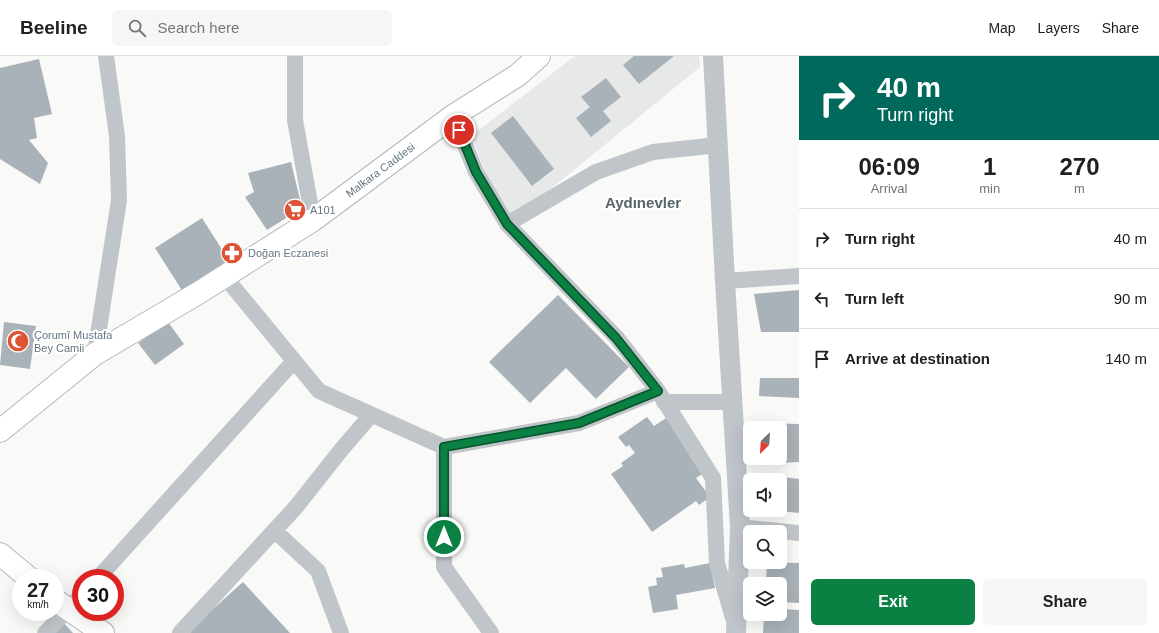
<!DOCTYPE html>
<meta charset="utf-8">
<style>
:root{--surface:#fff;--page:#f6f6f6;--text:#202124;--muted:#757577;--line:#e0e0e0;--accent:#0b8043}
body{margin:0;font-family:Helvetica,sans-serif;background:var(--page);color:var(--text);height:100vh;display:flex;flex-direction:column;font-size:15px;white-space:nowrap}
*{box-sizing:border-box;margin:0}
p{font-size:13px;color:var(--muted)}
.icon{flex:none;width:22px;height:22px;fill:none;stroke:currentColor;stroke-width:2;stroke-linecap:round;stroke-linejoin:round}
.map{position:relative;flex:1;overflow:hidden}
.side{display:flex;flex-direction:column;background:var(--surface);width:360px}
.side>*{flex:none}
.hud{background:#00695c;color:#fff;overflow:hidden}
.needle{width:26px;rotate:205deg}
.tools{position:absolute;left:743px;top:365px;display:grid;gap:8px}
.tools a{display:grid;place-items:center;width:44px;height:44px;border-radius:6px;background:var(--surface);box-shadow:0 4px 16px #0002;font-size:20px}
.speed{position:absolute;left:12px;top:513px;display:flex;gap:8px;font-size:20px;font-weight:700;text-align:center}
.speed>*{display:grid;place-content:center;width:52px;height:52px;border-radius:50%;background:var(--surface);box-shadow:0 4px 16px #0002;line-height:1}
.speed small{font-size:10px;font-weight:400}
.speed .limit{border:6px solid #d22;background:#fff;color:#111}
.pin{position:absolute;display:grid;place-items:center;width:34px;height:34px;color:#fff;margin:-17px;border:2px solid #fff;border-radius:50%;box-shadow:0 1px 4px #0007}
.me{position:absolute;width:44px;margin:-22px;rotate:0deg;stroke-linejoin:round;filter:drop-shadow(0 0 3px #0008)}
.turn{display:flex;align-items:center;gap:14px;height:84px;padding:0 12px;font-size:18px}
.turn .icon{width:52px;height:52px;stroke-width:2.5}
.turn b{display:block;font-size:28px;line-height:34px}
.eta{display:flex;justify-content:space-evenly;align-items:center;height:68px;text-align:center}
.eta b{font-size:24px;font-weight:600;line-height:28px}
.action{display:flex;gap:8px;margin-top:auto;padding:8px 12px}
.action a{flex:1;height:46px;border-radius:6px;background:var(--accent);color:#fff;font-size:16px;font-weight:600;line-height:46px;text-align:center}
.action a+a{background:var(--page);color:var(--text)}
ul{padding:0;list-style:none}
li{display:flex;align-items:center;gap:12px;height:60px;padding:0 12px;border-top:1px solid var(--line)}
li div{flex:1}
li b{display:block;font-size:15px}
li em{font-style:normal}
header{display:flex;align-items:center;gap:24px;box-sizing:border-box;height:56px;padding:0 20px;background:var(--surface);border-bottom:1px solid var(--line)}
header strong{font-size:19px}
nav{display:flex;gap:22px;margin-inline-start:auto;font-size:14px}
.search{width:280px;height:36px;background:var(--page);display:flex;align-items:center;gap:10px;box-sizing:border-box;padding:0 14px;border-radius:6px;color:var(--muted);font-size:15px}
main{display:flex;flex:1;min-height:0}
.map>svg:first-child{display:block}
.built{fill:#e7e8e8}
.building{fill:#a9b2b8}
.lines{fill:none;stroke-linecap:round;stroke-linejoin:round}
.secondary-casing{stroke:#b3b9bd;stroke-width:24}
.minor{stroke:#c0c5c9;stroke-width:16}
.tertiary{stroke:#c0c5c9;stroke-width:20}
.secondary{stroke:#fff;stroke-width:22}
.route-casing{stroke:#07532c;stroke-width:10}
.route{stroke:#0b8043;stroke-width:7}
.labels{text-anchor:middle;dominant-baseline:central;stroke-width:4;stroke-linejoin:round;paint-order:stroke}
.street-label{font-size:11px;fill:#657681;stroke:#fff}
.poi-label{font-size:11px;fill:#657681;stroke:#fff;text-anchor:start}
.district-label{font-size:15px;font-weight:bold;fill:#57646c;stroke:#fff}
</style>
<header>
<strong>Beeline</strong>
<div class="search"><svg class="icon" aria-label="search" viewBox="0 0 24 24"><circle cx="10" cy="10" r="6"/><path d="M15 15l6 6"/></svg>Search here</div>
<nav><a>Map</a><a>Layers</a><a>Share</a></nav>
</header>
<main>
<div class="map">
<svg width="799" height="577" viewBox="0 0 799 577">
<rect width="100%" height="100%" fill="#f9f9f7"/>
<path class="built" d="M575,0H699L700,11L515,162L496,142L471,80Z"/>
<path class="building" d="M634,0H674L639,28L623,9Z
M39,3L52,58L34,62L37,82L29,84L48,107L40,128L0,103V12Z
M606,22L621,41L603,55L611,65L591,81L576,62L590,51L581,41Z
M513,60L554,113L532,130L491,77Z
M291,106L302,152L267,174L245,141L254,136L248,117Z
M202,162L230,206L183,236L155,192Z
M799,234V276H761L754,238Z
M558,239L629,311L596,343L566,312L530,347L489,306Z
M4,266L36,270L30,313L0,309Z
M168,266L184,288L155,309L138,287Z
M760,322H799V342L759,340Z
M647,361L654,370L666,362L705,416L696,422L710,441L699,449L696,445L652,476L611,418L623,410L621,407L635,397L629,389L626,391L618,381Z
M760,367L799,368V406L760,408V402H780V372H760Z
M761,418L799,423V457L780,455V424H761Z
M767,506L799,507V547L780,546V528H766Z
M710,507L715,532L676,539L678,553L653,557L648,531L657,529L656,522L663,521L661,512L684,508L685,512Z
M243,526L290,577H186Z
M780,553L799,554V577H763L764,558H780Z
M63,566L73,577H56L54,575Z"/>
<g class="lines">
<g class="secondary-casing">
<g id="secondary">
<path id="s1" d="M0,375L95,298L200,236L313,164L453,60L518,19L539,0"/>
<path d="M0,498L29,522"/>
<path d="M55,544L103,577"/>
</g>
</g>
<path class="minor" d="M295,0V64L313,164
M453,60L476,116L507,168L617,282L658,335L713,422L717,507L733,562
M507,168L596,116L653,96L718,89
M225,221L319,335L444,391
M725,225L799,220
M95,298L119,144L117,80L106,0
M664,346H732
M740,471L799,477
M275,475L318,515L341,577
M98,522L294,305
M45,577L81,540
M180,577L296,451L341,394L371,359
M491,577L444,511V391L579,367L658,335"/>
<path class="tertiary" d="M713,0L725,225L740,471L736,577"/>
<use href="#secondary" class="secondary"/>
</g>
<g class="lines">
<g class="route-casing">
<path id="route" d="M444,481V391L579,367L658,335L616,282L507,168L476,116L459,74"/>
</g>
<use href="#route" class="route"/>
</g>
<defs>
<g id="supermarket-disc" transform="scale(1.15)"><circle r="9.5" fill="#dd5333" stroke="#fff"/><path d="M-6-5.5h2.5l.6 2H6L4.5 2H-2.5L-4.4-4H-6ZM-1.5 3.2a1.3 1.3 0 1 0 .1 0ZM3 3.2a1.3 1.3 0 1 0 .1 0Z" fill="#fff"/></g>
<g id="pharmacy-disc" transform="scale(1.15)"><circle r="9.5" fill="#dd5333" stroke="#fff"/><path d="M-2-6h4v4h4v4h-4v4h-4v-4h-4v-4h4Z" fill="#fff"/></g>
<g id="mosque-disc" transform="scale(1.15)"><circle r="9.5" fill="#dd5333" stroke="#fff"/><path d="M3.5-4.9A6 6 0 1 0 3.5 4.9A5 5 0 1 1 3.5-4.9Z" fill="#fff"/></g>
</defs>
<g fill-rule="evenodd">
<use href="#supermarket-disc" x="295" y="154"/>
<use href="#pharmacy-disc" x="232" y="197"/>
<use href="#mosque-disc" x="18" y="285"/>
</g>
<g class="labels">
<g class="street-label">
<text stroke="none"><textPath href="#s1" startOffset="462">Malkara Caddesi</textPath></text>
</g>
<g class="poi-label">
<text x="310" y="154">A101</text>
<text x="248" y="197">Doğan Eczanesi</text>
<text x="34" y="279">Çorumî Mustafa<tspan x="34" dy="13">Bey Camii</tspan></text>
</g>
<g class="district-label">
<text x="643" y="146">Aydınevler</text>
</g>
</g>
</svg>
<div class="tools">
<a><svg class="needle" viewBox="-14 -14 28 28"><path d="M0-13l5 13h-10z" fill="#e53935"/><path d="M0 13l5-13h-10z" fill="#757577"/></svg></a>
<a><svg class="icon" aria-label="sound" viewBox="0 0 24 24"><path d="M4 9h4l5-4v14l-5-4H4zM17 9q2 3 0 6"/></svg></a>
<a><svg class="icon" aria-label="search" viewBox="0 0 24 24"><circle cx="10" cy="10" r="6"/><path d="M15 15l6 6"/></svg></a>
<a><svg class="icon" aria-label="layers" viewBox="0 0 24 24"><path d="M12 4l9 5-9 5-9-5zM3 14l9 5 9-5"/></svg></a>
</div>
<div class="speed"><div>27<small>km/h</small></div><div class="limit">30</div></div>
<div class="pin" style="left:459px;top:74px;background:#d93025"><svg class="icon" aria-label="arrive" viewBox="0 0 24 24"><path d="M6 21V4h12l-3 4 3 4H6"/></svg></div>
<svg class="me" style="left:444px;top:481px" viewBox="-20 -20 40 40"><circle r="17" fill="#0b8043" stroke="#fff" stroke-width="3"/><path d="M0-11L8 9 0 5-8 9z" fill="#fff"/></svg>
</div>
<section class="side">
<div class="hud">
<div class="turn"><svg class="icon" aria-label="right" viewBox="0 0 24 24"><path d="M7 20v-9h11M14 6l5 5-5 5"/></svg><div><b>40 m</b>Turn right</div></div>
</div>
<div class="eta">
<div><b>06:09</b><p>Arrival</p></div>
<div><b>1</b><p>min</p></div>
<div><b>270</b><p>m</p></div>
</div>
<ul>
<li><svg class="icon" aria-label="right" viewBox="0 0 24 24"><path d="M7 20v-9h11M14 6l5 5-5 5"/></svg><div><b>Turn right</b></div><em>40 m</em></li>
<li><svg class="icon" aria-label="left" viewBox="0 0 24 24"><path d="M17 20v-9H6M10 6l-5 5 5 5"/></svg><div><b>Turn left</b></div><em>90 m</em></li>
<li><svg class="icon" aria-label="arrive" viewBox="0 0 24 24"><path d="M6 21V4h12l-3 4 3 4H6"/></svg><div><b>Arrive at destination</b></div><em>140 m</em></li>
</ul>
<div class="action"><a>Exit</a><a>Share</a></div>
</section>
</main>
